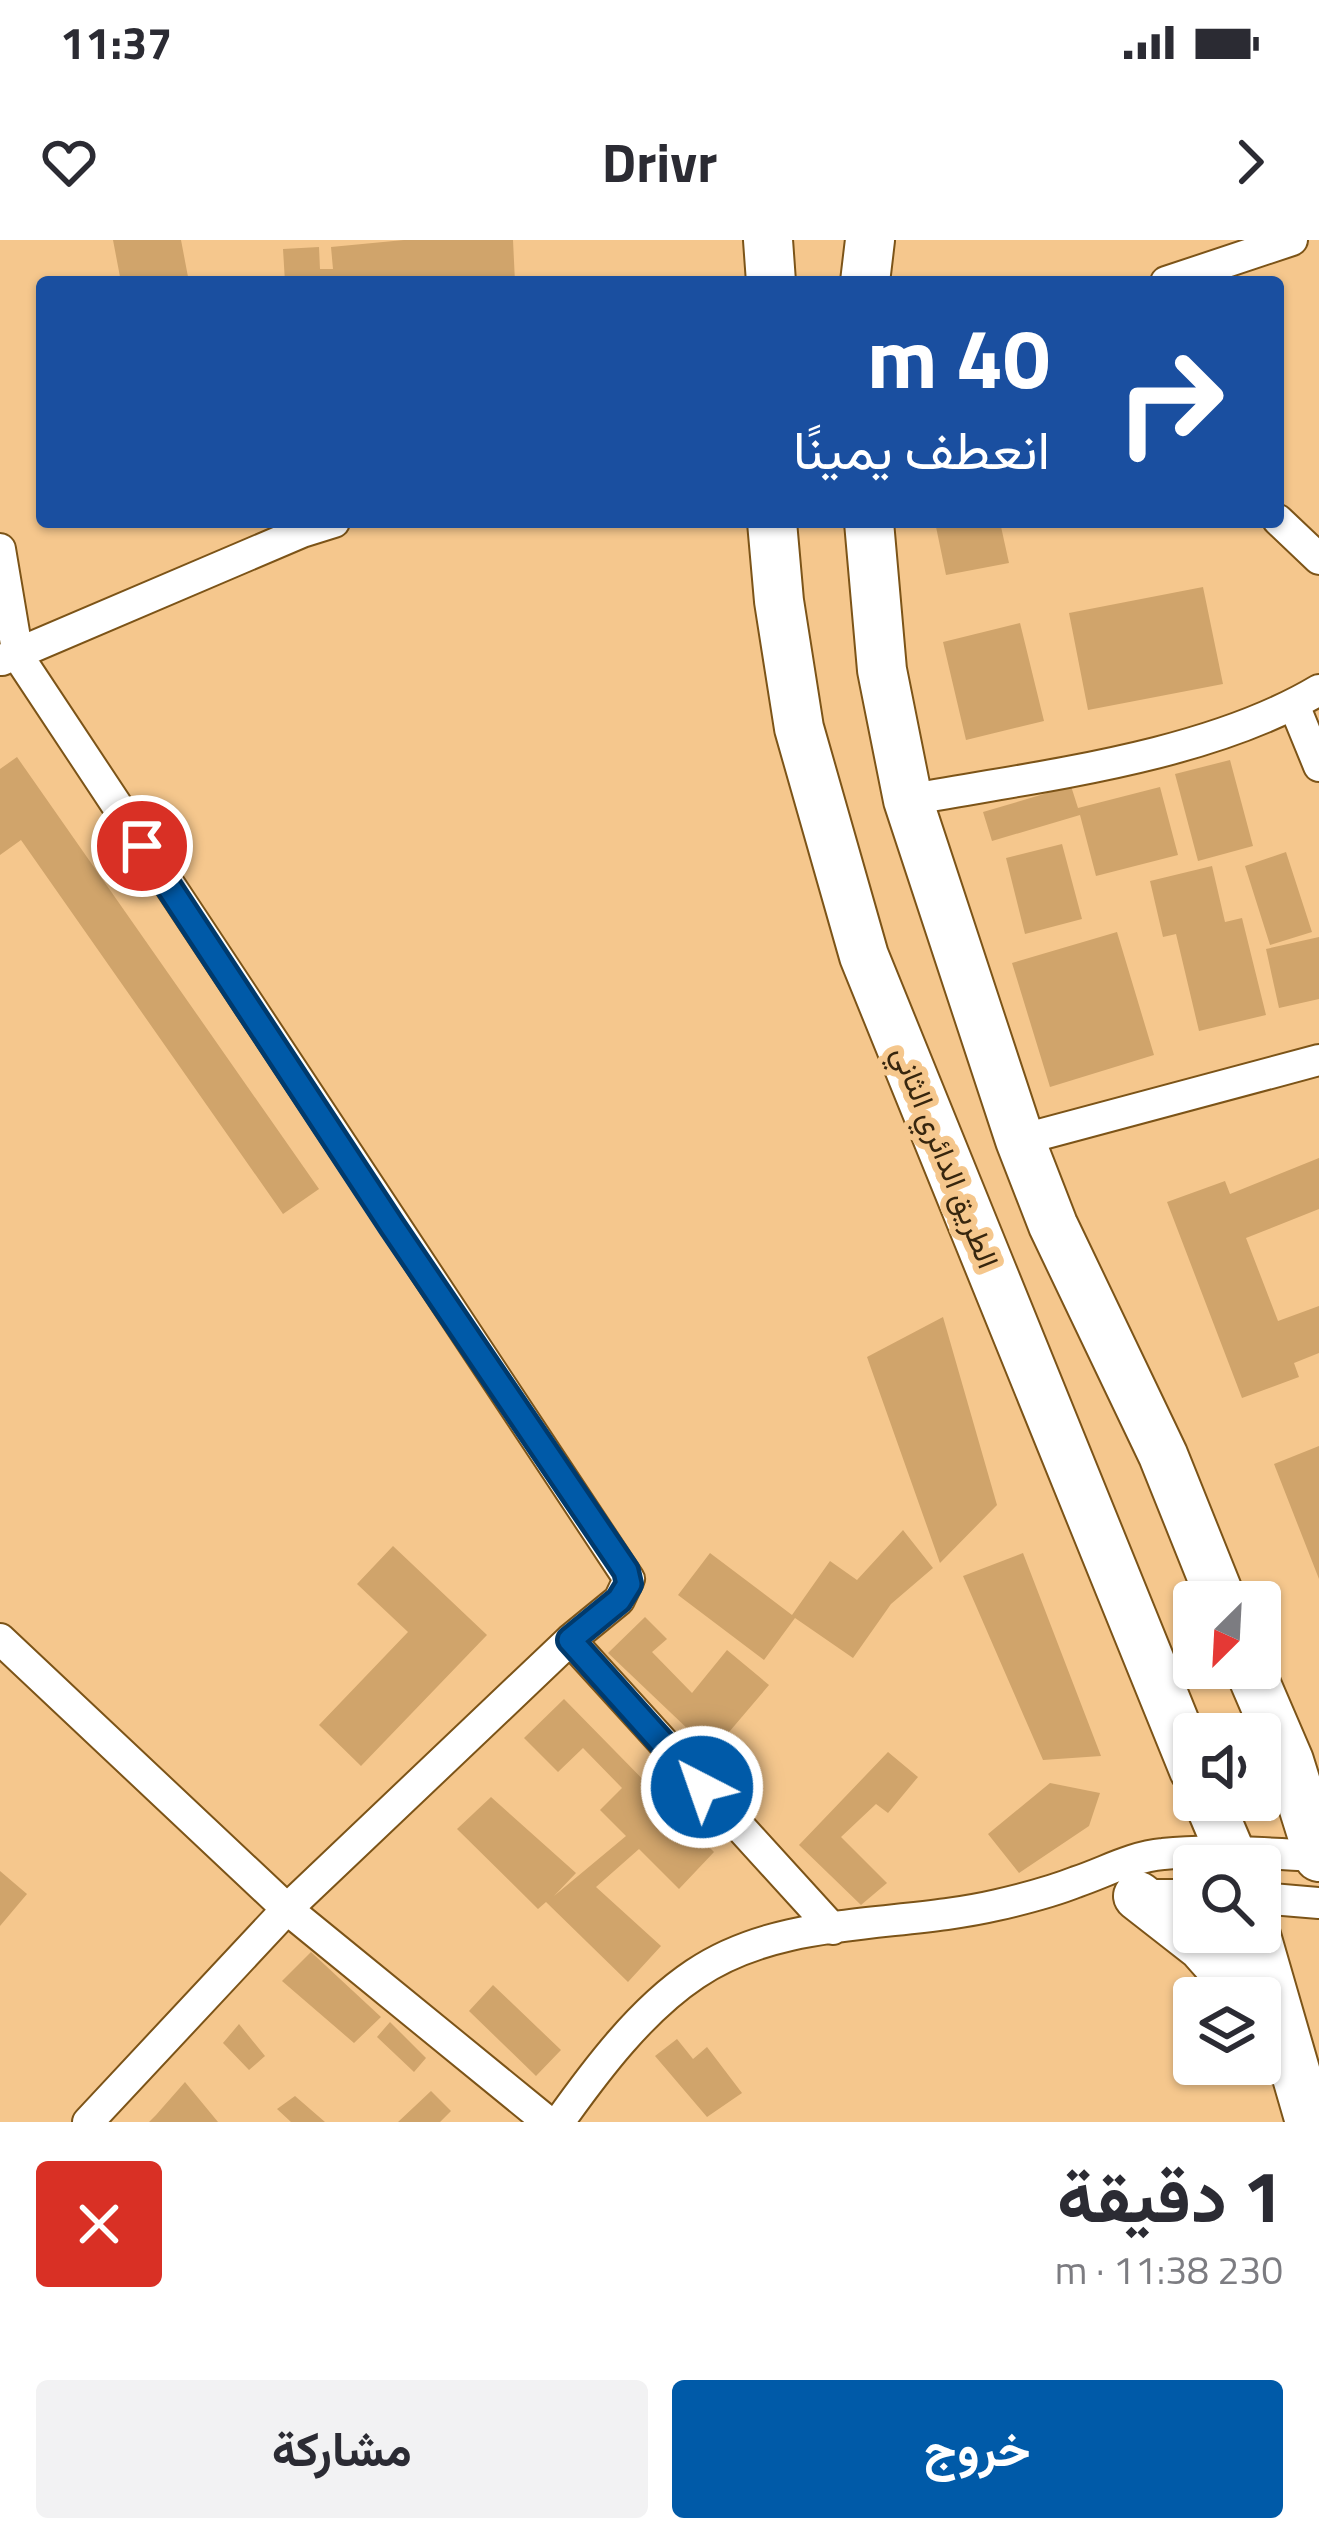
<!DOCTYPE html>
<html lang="ar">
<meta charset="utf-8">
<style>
:root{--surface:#fff;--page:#f2f2f3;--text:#2b2b33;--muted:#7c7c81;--accent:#005aa8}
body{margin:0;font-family:"Titillium Web",Vazirmatn,sans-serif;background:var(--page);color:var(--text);direction:rtl;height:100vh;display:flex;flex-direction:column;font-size:45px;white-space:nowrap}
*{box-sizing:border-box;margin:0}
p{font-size:39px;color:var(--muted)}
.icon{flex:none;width:66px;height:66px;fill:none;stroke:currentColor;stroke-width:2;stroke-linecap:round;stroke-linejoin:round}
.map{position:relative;height:1882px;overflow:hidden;direction:ltr}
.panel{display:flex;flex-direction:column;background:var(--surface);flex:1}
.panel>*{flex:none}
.guide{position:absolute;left:36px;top:36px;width:1248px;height:252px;border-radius:12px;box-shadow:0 3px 9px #0004;direction:rtl;background:#1a4fa0;color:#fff;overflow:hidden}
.needle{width:78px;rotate:204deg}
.controls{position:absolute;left:1173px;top:1341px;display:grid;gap:24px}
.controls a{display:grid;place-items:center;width:108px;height:108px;border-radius:12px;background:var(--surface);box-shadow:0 3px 9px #0004;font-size:60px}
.pin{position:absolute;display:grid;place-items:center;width:102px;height:102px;color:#fff;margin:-51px;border:6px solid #fff;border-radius:50%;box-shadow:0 3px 12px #0007}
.me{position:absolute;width:132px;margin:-66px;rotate:319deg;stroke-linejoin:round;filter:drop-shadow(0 0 9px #0008)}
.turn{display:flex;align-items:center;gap:42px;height:252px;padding:0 36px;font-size:54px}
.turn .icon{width:156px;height:156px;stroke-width:2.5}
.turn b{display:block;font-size:84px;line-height:102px}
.round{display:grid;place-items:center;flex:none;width:126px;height:126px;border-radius:12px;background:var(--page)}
.head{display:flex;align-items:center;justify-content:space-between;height:204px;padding:0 36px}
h1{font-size:72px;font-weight:700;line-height:90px}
.primary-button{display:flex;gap:24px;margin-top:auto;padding:24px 36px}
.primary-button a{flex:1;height:138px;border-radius:12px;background:var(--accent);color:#fff;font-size:48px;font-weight:700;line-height:138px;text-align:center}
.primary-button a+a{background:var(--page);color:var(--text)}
.status{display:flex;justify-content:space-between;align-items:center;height:84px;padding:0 60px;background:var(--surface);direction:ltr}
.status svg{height:33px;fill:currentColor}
header{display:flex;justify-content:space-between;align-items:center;height:156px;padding:0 36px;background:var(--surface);font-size:54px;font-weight:700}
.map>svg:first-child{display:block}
.building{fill:#d0a46b}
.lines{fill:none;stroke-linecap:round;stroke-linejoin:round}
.minor-casing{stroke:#7c5418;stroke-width:34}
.primary-casing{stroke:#7c5418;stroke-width:52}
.minor{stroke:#fff;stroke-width:30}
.primary{stroke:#fff;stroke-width:48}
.route-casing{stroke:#003a6d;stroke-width:30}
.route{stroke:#005aa8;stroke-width:21}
.labels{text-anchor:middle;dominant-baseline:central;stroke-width:12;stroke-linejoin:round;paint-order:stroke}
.street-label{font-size:30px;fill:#37260e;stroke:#f5c78d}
</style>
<div class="status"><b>11:37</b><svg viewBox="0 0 49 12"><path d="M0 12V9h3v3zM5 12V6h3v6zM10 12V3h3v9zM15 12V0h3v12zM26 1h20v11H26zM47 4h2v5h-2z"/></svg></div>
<header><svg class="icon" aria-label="forward" viewBox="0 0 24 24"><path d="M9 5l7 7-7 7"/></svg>Drivr<svg class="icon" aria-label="heart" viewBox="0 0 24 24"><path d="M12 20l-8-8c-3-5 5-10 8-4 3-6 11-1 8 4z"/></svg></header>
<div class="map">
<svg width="1319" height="1882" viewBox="0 0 1319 1882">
<rect width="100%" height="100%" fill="#f5c78d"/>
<path class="building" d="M113,0H181L189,42H121Z
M404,0H513L515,42H285L283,9L319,7L320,29H333L331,7Z
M935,282H1000L1009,323L946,335Z
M1203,347L1223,444L1088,470L1069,373Z
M1020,383L1044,481L966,500L943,402Z
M17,517L319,949L283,974L21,600L0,615V529Z
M1230,520L1253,606L1198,621L1175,534Z
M1071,546L1078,568L1160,547L1178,615L1096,636L1080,575L992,601L983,572Z
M1062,604L1082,679L1025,694L1006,618Z
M1286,612L1312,692L1270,705L1245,626Z
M1212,626L1225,682L1242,678L1266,775L1199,791L1176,694L1163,697L1150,641Z
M1117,692L1154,815L1050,847L1012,723Z
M1319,697V759L1279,768L1266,709Z
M1319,918V969L1246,998L1278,1081L1319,1066V1113L1294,1123L1299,1137L1242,1158L1167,962L1225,941L1230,954Z
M943,1077L997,1265L940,1323L867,1117Z
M1319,1206V1339L1274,1224Z
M903,1290L933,1328L891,1364L853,1418L795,1378L764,1420L678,1355L710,1313L792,1375L830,1321L857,1340Z
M393,1306L487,1395L361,1526L319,1485L408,1392L357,1344Z
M1023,1313L1101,1516L1043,1520L963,1336Z
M645,1377L667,1399L652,1412L692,1453L727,1410L769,1445L712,1512L608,1413Z
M564,1459L714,1612L679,1649L639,1609L596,1647L661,1706L628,1742L546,1662L538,1669L457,1589L491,1557L576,1633L554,1656L626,1596L600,1570L622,1548L583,1508L558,1532L524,1498Z
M888,1512L918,1537L888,1573L876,1564L841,1597L887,1643L861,1665L799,1605Z
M1050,1543L1100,1553L1089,1586L1019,1633L988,1594Z
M0,1631L27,1654L0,1686Z
M311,1712L381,1777L354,1803L282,1741Z
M493,1745L561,1810L536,1836L469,1771Z
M390,1782L426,1818L414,1832L377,1797Z
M239,1784L265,1816L249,1830L223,1803Z
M677,1799L693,1819L707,1807L742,1853L707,1877L655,1816Z
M185,1842L218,1882H149L156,1875Z
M431,1851L451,1871L440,1882H398Z
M295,1856L325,1882H291L277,1869Z"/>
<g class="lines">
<g class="minor-casing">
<path id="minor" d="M1166,42L1292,0
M1278,280L1319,319
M0,309L18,416L629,1339L619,1360L570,1400L287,1669L88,1882
M2,420L302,292L334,282
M1294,465L1319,526
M908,560C1038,536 1205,518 1319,450
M1020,900L1319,820
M0,1399L287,1669L548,1882
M570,1400L833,1689
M1135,1655H1194
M1260,1658L1319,1663
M559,1882C596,1830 641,1770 695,1734C782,1675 899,1688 997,1665C1023,1659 1051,1652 1076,1642C1106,1632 1131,1617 1163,1614C1214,1608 1268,1614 1319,1616"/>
</g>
<g class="primary-casing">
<path id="primary" d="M768,0L771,42
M865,42L870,0
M772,282L779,361L799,488L864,716L1194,1530
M869,282L882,430L908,560L1020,900L1053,985L1163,1215L1222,1362
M1249,1428L1289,1521L1319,1617
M1208,1560L1236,1626
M1138,1656L1202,1706L1248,1758
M1255,1692L1310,1882"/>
</g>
<use href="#minor" class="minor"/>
<use href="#primary" class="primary"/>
</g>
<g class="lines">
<g class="route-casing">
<path id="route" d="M142,606L392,986L626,1331L629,1344L619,1360L570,1400L702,1547"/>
</g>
<use href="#route" class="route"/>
</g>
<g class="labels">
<g class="street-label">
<text transform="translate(946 917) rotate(68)">الطريق الدائري الثاني</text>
</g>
</g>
</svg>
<div class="controls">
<a><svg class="needle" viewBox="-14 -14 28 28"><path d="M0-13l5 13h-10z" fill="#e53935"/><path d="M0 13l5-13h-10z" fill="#7c7c81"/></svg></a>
<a><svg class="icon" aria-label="sound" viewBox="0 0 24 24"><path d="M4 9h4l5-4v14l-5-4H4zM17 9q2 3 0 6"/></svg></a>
<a><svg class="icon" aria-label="search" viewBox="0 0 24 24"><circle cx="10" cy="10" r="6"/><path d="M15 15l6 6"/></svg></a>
<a><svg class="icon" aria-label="layers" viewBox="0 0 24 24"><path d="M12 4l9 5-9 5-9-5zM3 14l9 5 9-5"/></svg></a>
</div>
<div class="pin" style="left:142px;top:606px;background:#d93025"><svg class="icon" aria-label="arrive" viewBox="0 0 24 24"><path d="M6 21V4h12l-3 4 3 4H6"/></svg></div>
<svg class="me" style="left:702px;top:1547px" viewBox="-20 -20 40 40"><circle r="17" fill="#005aa8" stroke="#fff" stroke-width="3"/><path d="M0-11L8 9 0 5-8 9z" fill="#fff"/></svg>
<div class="guide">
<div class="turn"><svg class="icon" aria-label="right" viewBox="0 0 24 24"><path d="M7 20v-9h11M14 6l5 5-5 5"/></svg><div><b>40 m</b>انعطف يمينًا</div></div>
</div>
</div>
<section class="panel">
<div class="head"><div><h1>1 دقيقة</h1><p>230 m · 11:38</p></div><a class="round" style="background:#d93025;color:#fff"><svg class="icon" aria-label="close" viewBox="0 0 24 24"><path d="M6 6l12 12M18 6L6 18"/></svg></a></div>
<div class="primary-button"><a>خروج</a><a>مشاركة</a></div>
</section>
